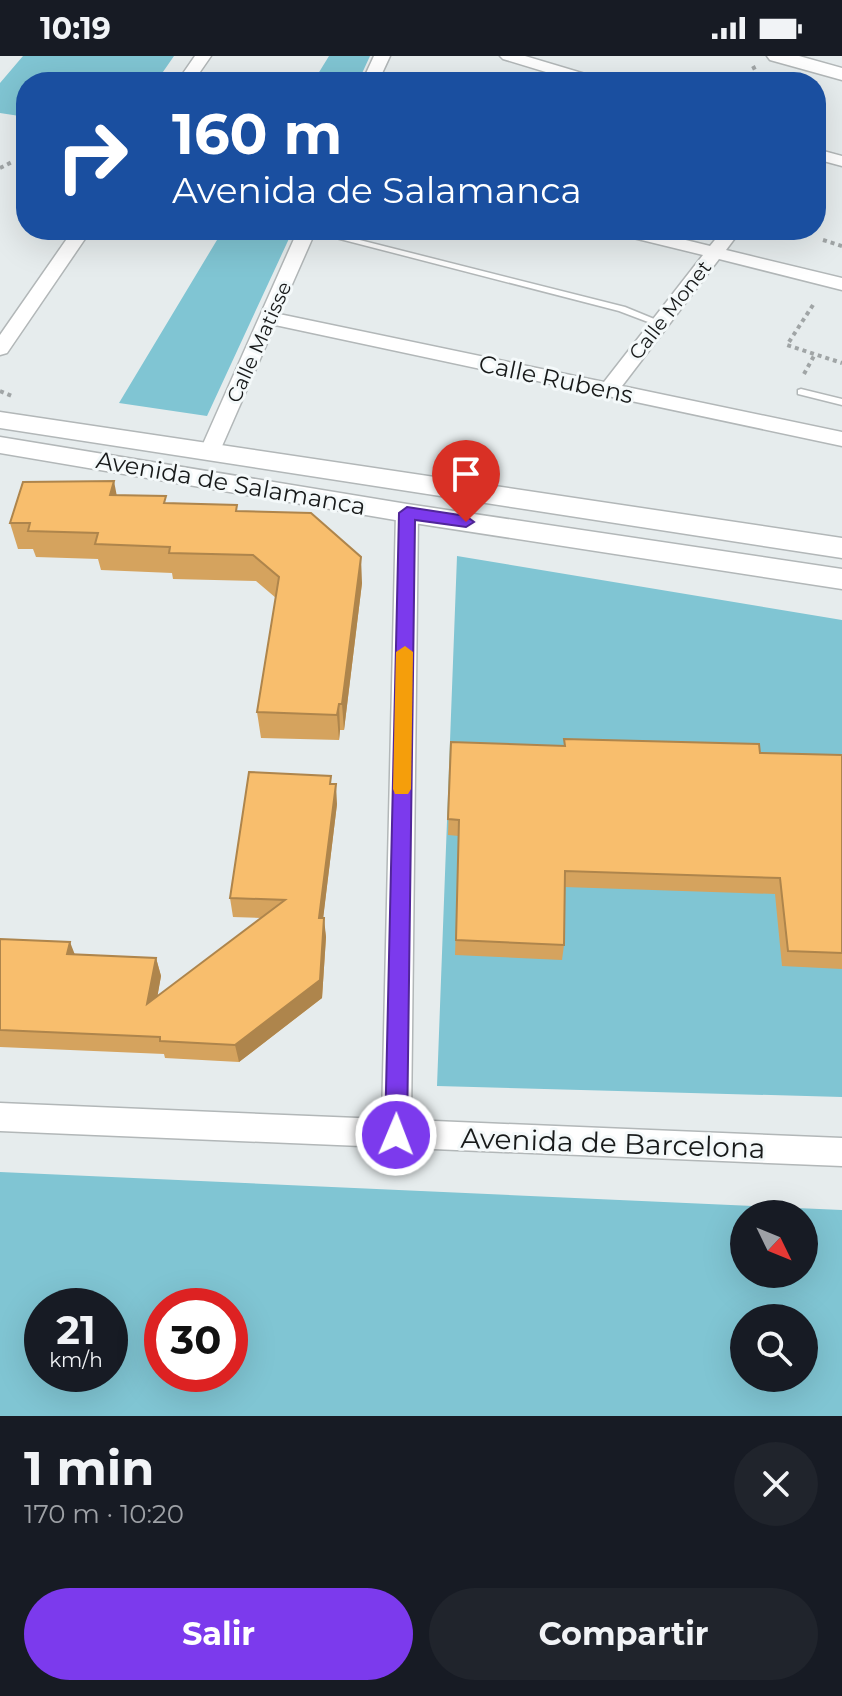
<!DOCTYPE html>
<html lang="es">
<meta charset="utf-8">
<style>
:root{--surface:#171b24;--page:#20242c;--text:#f1f3f6;--muted:#9ea1a6;--accent:#7c3aed}
body{margin:0;font-family:Montserrat,sans-serif;background:var(--page);color:var(--text);height:100vh;display:flex;flex-direction:column;font-size:30px;white-space:nowrap}
*{box-sizing:border-box;margin:0}
p{font-size:26px;color:var(--muted)}
.icon{flex:none;width:44px;height:44px;fill:none;stroke:currentColor;stroke-width:2;stroke-linecap:round;stroke-linejoin:round}
.map{position:relative;height:1360px;overflow:hidden}
.panel{display:flex;flex-direction:column;background:var(--surface);flex:1}
.panel>*{flex:none}
.guide{position:absolute;left:16px;top:16px;width:810px;height:168px;border-radius:32px;box-shadow:0 8px 32px #0002;background:#1a4fa0;color:#fff;overflow:hidden}
.needle{width:52px;rotate:133deg}
.controls{position:absolute;left:730px;top:1144px;display:grid;gap:16px}
.controls a{display:grid;place-items:center;width:88px;height:88px;border-radius:50%;background:var(--surface);box-shadow:0 8px 32px #0002;font-size:40px}
.speed{position:absolute;left:24px;top:1232px;display:flex;gap:16px;font-size:40px;font-weight:700;text-align:center}
.speed>*{display:grid;place-content:center;width:104px;height:104px;border-radius:50%;background:var(--surface);box-shadow:0 8px 32px #0002;line-height:1}
.speed small{font-size:20px;font-weight:400}
.speed .limit{border:12px solid #d22;background:#fff;color:#111}
.pin{position:absolute;display:grid;place-items:center;width:68px;height:68px;color:#fff;margin:-82px -34px;border-radius:50% 50% 50% 0;rotate:-45deg;box-shadow:0 0 8px #0007}
.pin .icon{rotate:45deg}
.me{position:absolute;width:88px;margin:-44px;rotate:1deg;stroke-linejoin:round;filter:drop-shadow(0 0 6px #0008)}
.turn{display:flex;align-items:center;gap:28px;height:168px;padding:0 24px;font-size:36px}
.turn .icon{width:104px;height:104px;stroke-width:2.5}
.turn b{display:block;font-size:56px;line-height:68px}
.round{display:grid;place-items:center;flex:none;width:84px;height:84px;border-radius:42px;background:var(--page)}
.overview{display:flex;align-items:center;justify-content:space-between;height:136px;padding:0 24px}
h1{font-size:48px;font-weight:700;line-height:60px}
.cta{display:flex;gap:16px;margin-top:auto;padding:16px 24px}
.cta a{flex:1;height:92px;border-radius:48px;background:var(--accent);color:#fff;font-size:32px;font-weight:700;line-height:92px;text-align:center}
.cta a+a{background:var(--page);color:var(--text)}
.status{display:flex;justify-content:space-between;align-items:center;height:56px;padding:0 40px;background:var(--surface);direction:ltr}
.status svg{height:22px;fill:currentColor}
.map>svg:first-child{display:block}
.green{fill:#80c5d3;fill-rule:evenodd}
.lines{fill:none;stroke-linecap:round;stroke-linejoin:round}
.service-casing{stroke:#b2b7b8;stroke-width:3}
.minor-casing{stroke:#b2b7b8;stroke-width:3}
.tertiary-casing{stroke:#b2b7b8;stroke-width:3}
.path{stroke:#a0a5a6;stroke-width:4;stroke-dasharray:4 4;stroke-linecap:butt}
.service{fill:#fff;fill-rule:evenodd}
.minor{fill:#fff;fill-rule:evenodd}
.tertiary{fill:#fff;fill-rule:evenodd}
.wall{fill:#d5a35e}
.shaded-wall{fill:#ae854c}
.building{fill:#f8be6d;stroke:#ae854c;stroke-width:2}
.route{fill:#7c3aed;stroke:#51269a;stroke-width:2}
.slow{fill:#f59e0b}
.labels{text-anchor:middle;dominant-baseline:central;stroke-width:6;stroke-linejoin:round;paint-order:stroke}
.far-street-label{font-size:20px;fill:#181a1a;stroke:#f4f9fa}
.street-label{font-size:24px;fill:#181a1a;stroke:#f4f9fa}
.near-street-label{font-size:28px;fill:#181a1a;stroke:#f4f9fa}
</style>
<div class="status"><b>10:19</b><svg viewBox="0 0 49 12"><path d="M0 12V9h3v3zM5 12V6h3v6zM10 12V3h3v9zM15 12V0h3v12zM26 1h20v11H26zM47 4h2v5h-2z"/></svg></div>
<div class="map">
<svg width="842" height="1360" viewBox="0 0 842 1360">
<rect width="100%" height="100%" fill="#e6eced"/>
<path class="green" d="M23,0H174L156,26H26V61L0,57V27Z
M329,0H370L358,26H313Z
M223,174H293L207,360L119,347Z
M457,500L842,564V1041L437,1030Z
M0,1116L842,1154V1360H0ZM744,1158H804V1218H744ZM42,1250H110V1318H42ZM162,1250H230V1318H162ZM744,1262H804V1322H744Z"/>
<g class="lines">
<g class="service-casing">
<path id="service" d="M305,174H320L625,251L664,267L659,270L656,269L619,255Z
M801,333L842,343V349L798,338V334Z"/>
</g>
<g class="minor-casing">
<path id="minor" d="M195,0H211L193,26H177Z
M374,0H390L378,26H362Z
M500,0H525L602,23L604,26H579L503,3Z
M816,93L842,100V110L816,103Z
M73,174H91L7,297L0,299V279Z
M298,174H316L279,258L604,326L703,199L617,178L614,174H645L710,190L723,174H741L726,194L842,222V234L719,203L622,330L842,376V390L275,269L219,397L216,402H202L199,397Z
M407,450L414,452L418,457L411,1064L842,1082V1110L0,1075V1047L382,1063L396,457L400,452Z"/>
</g>
<g class="tertiary-casing">
<path id="tertiary" d="M767,0H799L842,12V24L770,4Z
M0,356L842,482V502L0,372Z
M0,381L407,448L842,513V533L407,466L0,397Z"/>
</g>
<path class="path" d="M753,10L761,26
M0,112L14,105
M823,184L842,190
M813,249L787,289L842,307
M804,318L815,298
M0,335L12,340"/>
<use href="#service" class="service"/>
<use href="#minor" class="minor"/>
<use href="#tertiary" class="tertiary"/>
</g>
<path class="wall" d="M117,439L167,448L237,455L362,527L344,674H340L339,684L261,682L257,656L276,542L256,525L173,523L172,517L101,514L98,503L36,501L33,493H18L10,467Z
M564,683L760,697L842,699V913L782,910L775,838L564,831V889L562,904L455,899L459,780L448,779L451,686L564,690Z
M337,748L323,862L326,881L322,942L239,1006L165,1002L164,998L0,991V883L75,898L156,902L161,920L157,941L262,862L233,861L230,842Z"/>
<path class="shaded-wall" d="M114,425L119,451L110,439Z
M361,501L362,527L344,674L342,648Z
M339,648L340,674L339,684L337,659Z
M336,728L337,748L321,880L319,862Z
M324,862L326,881L322,942L239,1006L235,989Z
M70,886L77,904L67,898Z
M156,902L161,920L153,966L147,948Z"/>
<path class="building" d="M114,425L110,439L166,440L164,447L237,449L236,455L311,457L361,501L342,648H339L337,659L257,656L279,521L253,499L169,497L170,491L95,488L98,477L28,475L30,467H10L23,426Z
M564,683L759,688L760,697L842,699V897L788,895L780,822L565,815L564,889L456,884L459,764L448,763L451,686L565,690Z
M249,716L331,720L330,728H336L319,862H324L320,924L235,989L160,985V981L0,974V883L70,886L67,898L156,902L147,948L285,844L230,842Z"/>
<path class="route" d="M407,451L466,460L474,466L466,471L415,464L407,1079L403,1086L396,1089L388,1086L385,1079L399,457Z"/>
<path class="slow" d="M405,590L413,596L411,733L408,738H395L393,733L396,596Z"/>
<g class="labels">
<g class="far-street-label">
<text transform="translate(670 254) rotate(-52)">Calle Monet</text>
<text transform="translate(259 286) rotate(-66)">Calle Matisse</text>
</g>
<g class="street-label">
<text transform="translate(556 323) rotate(12)">Calle Rubens</text>
<text transform="translate(231 427) rotate(10)">Avenida de Salamanca</text>
</g>
<g class="near-street-label">
<text transform="translate(613 1087) rotate(2)">Avenida de Barcelona</text>
</g>
</g>
</svg>
<div class="controls">
<a><svg class="needle" viewBox="-14 -14 28 28"><path d="M0-13l5 13h-10z" fill="#e53935"/><path d="M0 13l5-13h-10z" fill="#9ea1a6"/></svg></a>
<a><svg class="icon" aria-label="search" viewBox="0 0 24 24"><circle cx="10" cy="10" r="6"/><path d="M15 15l6 6"/></svg></a>
</div>
<div class="speed"><div>21<small>km/h</small></div><div class="limit">30</div></div>
<div class="pin" style="left:466px;top:466px;background:#d93025"><svg class="icon" aria-label="arrive" viewBox="0 0 24 24"><path d="M6 21V4h12l-3 4 3 4H6"/></svg></div>
<svg class="me" style="left:396px;top:1079px" viewBox="-20 -20 40 40"><circle r="17" fill="#7c3aed" stroke="#fff" stroke-width="3"/><path d="M0-11L8 9 0 5-8 9z" fill="#fff"/></svg>
<div class="guide">
<div class="turn"><svg class="icon" aria-label="right" viewBox="0 0 24 24"><path d="M7 20v-9h11M14 6l5 5-5 5"/></svg><div><b>160 m</b>Avenida de Salamanca</div></div>
</div>
</div>
<section class="panel">
<div class="overview"><div><h1>1 min</h1><p>170 m · 10:20</p></div><a class="round"><svg class="icon" aria-label="close" viewBox="0 0 24 24"><path d="M6 6l12 12M18 6L6 18"/></svg></a></div>
<div class="cta"><a>Salir</a><a>Compartir</a></div>
</section>
